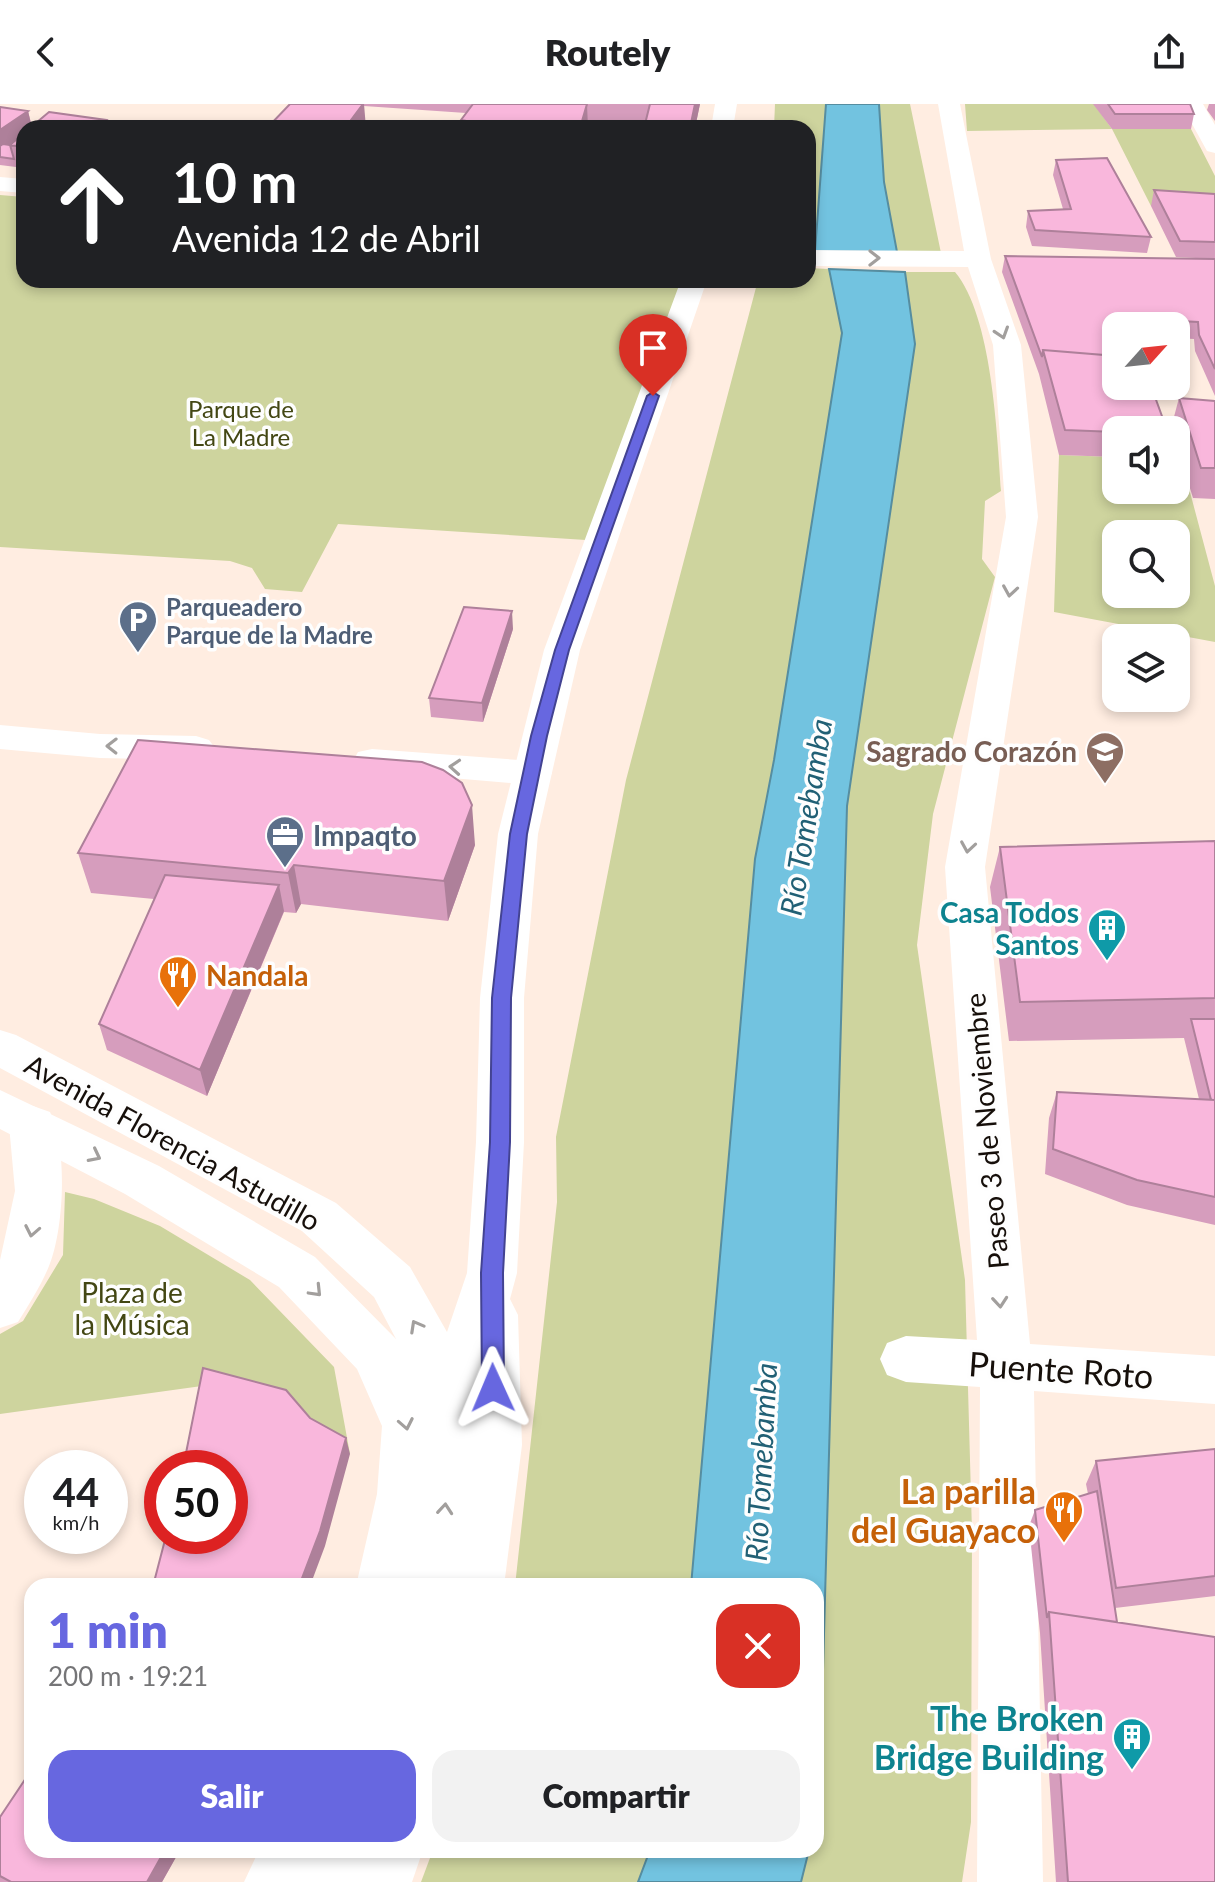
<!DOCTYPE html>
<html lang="es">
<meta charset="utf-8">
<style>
:root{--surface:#fff;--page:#f2f2f2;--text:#202124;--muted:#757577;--accent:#6767e0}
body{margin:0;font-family:Lato,sans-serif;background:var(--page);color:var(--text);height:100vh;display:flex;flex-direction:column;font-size:30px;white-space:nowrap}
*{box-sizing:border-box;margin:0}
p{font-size:26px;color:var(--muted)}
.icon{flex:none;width:44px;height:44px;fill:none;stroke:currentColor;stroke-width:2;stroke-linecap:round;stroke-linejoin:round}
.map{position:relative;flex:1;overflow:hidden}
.side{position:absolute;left:24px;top:1474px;width:800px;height:280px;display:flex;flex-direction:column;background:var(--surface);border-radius:24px;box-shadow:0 4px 12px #0003}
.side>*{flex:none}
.hud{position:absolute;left:16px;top:16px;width:800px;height:168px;border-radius:24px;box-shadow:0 4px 12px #0003;background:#202124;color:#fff;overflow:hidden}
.needle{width:52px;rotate:63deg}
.buttons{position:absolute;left:1102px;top:208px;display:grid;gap:16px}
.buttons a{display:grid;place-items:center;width:88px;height:88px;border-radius:16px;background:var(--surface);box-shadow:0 4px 12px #0003;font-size:40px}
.speed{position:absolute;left:24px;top:1346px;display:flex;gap:16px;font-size:40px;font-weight:700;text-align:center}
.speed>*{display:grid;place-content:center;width:104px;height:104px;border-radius:50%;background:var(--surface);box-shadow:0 4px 12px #0003;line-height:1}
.speed small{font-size:20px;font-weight:400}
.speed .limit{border:12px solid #d22;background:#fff;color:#111}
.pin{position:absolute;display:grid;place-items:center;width:68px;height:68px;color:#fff;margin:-82px -34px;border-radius:50% 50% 50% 0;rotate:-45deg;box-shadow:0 0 8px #0007}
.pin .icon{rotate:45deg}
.me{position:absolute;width:88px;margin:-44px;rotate:359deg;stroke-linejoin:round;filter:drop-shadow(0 0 6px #0008)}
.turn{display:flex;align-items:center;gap:28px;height:168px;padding:0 24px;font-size:36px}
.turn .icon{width:104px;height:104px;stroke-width:2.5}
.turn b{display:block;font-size:56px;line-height:68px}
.round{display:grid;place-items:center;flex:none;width:84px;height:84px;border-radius:24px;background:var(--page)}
.overview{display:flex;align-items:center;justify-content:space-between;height:136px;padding:0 24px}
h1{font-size:48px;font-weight:800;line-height:60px;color:var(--accent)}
.cta{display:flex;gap:16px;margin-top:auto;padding:16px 24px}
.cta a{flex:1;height:92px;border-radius:24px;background:var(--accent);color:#fff;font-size:32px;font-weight:800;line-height:92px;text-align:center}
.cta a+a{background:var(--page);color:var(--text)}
header{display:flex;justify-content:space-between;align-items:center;height:104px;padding:0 24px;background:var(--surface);font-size:36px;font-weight:800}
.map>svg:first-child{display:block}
.green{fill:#ced49e;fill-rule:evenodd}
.water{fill:#72c3e0;stroke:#568da0;stroke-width:2}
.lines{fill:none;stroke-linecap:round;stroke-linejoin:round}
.minor{fill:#fff;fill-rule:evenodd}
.major{fill:#fff;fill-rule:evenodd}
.wall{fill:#d69dbd}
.shaded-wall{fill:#ae809a}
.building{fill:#f9b7dc;stroke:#ae809a;stroke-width:2}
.oneway{stroke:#a29f9d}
.route{fill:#6767e0;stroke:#434392;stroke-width:2}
.labels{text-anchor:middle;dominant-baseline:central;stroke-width:7;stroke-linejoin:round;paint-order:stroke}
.far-park-label{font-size:24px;fill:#434713;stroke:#fefefe}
.far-service-label{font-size:24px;font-weight:bold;fill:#4e5e75;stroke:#fefefe;text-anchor:start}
.education-label{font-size:28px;font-weight:bold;fill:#785e54;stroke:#fefefe;text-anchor:end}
.service-label{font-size:28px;font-weight:bold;fill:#4e5e75;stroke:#fefefe;text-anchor:start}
.culture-label{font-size:28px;font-weight:bold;fill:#0d838f;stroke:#fefefe;text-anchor:end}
.food-label{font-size:28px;font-weight:bold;fill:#c56008;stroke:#fefefe;text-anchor:start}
.street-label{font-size:28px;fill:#160f0a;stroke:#fefefe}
.park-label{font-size:28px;fill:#434713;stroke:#fefefe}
.water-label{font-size:30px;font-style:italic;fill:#216075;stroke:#fefefe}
.near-street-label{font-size:34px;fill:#160f0a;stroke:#fefefe}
.near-food-label{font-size:34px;font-weight:bold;fill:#c56008;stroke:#fefefe;text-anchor:end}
.near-culture-label{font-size:34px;font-weight:bold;fill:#0d838f;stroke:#fefefe;text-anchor:end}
</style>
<header><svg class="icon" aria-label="back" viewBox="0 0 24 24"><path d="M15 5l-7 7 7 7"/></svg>Routely<svg class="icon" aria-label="share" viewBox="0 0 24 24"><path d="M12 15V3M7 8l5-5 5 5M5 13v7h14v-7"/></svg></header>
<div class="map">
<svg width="1215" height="1778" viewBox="0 0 1215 1778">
<rect width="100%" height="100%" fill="#ffede1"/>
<path class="green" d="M775,0H826L815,147H808V24H774Z
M879,0H910L941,149L897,148L884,78Z
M965,0H1094L1112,25H1191L1215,72V106L1151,102L1112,25L967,27Z
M0,91L24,93V176H689L586,436L338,420L302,488L265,485L252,464L230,457L0,443Z
M808,164L829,165L842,229L774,656L755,755L691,1482H515L557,1098L556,1033L626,676L758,176H808Z
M905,168H955C992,212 997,329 1001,387L985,397L982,455L995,473L933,710L917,841L965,1176L972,1428L971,1718L962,1778H801L809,1746H816L819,1709L847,702L915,240Z
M1059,351L1116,353V386H1176V357L1182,358L1215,482V538L1054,508ZM1116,430H1176V490H1116Z
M65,1088L94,1095L160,1122L250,1176L334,1263L350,1350L209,1281L0,1310V1230L23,1217L63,1151Z
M433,1746H650L638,1778H421Z"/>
<path class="water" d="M826,0H879L884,78L897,148L815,147Z
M829,165L905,168L915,240L847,702L819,1710L816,1722V1482H691L755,755L774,656L842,229Z
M650,1746H809L801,1778H638Z"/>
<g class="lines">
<path class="minor" d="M938,0H960L991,155L1021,241L1038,413L985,763L1030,1240L1215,1252V1300L1034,1287L1043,1778H977L980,1283L906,1278L887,1271L880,1255L887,1239L906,1232L977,1236L945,763L1006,413L993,241L968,163L808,162V146L964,147Z
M1181,0H1203L1215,21V49L1207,47Z
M0,73L24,75V89L0,87Z
M0,621L100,630L196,632L209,636L215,644L209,652L196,656L100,654L0,645Z
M372,645L533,657L547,660L552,669L547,678L533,681L358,666L353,657L358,648Z
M33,1002L50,1008C68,1043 64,1126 49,1162C41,1182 29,1200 18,1218L0,1224V1156L15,1087L9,1021L16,1008Z"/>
<path class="major" d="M715,0H737L733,24H711Z
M681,176H707L580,546L538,730L524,894V1038L517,1169L510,1195L518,1211L522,1341L504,1482H356L377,1390L382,1322L357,1265L279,1183L125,1090L0,1025V986L159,1062L315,1153L396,1235L374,1193L302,1127L0,964V926L16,931L336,1099L410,1163L447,1228L467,1169L476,1038L480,894L498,730L544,546Z
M259,1746H423L412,1778H244Z"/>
</g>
<path class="wall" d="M290,0H700L695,24L588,23V24H461V16L466,9L364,2Z
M1093,0H1190L1194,10L1191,25H1112Z
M1209,0H1215V17L1207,6Z
M0,3L28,7L32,23L106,16L24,24V64L0,61Z
M1056,56L1151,133L1147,149L1032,142L1026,123L1028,107L1063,105L1053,71Z
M1154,86L1215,90V155L1176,153L1151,102Z
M1005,152L1215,155V292L1195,247L1194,235L1176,234V222H1116V353L1059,351L1039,270L1002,168Z
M1179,294L1215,297V395L1193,394L1176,339V326H1172L1171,324Z
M513,525L483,618L431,613L429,594Z
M1215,737V1121L1127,1101L1045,1070L1049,1014L1057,988L1199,995L1184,934L1009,937L990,783L1000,743Z
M475,741L448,817L301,800L296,809L284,808L207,992L107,946L99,920L154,795L91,789L78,749Z
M1215,1345V1492L1115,1504L1117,1518L1215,1778H1056L1040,1529L1029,1422L1035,1406L1088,1390L1086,1380L1096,1357Z
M0,1713L32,1746H180L162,1778H0Z"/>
<path class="shaded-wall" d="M363,0H364L366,24H345Z
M587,0L588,24H580Z
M695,0H700L695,24H690Z
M28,7L32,24H24V34L10,41L0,51V26Z
M106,16L108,24H94Z
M512,507L513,525L483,618L482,599Z
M472,701L475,741L448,817L444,777Z
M294,761L301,800L296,809L288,769Z
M279,781L284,807L207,992L200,966Z
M346,1334L350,1350L325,1442L310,1482H299Z
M165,1746H180L162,1778H147Z"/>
<path class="building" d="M290,0H363L345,24H267Z
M473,0H587L580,24H504L461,16Z
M649,0H695L690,24H644L650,0Z
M1108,0H1190L1194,10H1115Z
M0,3L28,7L0,26Z
M49,8L106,16L94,24H30Z
M24,29V43L10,41Z
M3,40L10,41L14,55L0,53V42Z
M1107,54L1151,133L1035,126L1028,107L1071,105L1056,56Z
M1154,86L1215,90V138L1180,137Z
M1005,152L1215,155V265L1199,231L1198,218L1123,214L1126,222H1116V252L1043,246L1042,253Z
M1043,246L1116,252V282H1151L1167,326H1116V328L1065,326Z
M1179,294L1215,297V364H1201Z
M464,503L512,507L482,599L429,594Z
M138,636L422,658L443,666L462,679L472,701L444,777L294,761L288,769L78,749Z
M1215,737V894L1020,898L1000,743Z
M165,771L279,781L200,966L99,920Z
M1191,915H1215V996H1211Z
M1057,988L1215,996V1093L1137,1076L1053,1045Z
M203,1264L286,1286L310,1314L346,1334L320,1427L299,1482H153L166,1432H230V1364H183Z
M1215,1345V1472L1116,1484L1096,1357Z
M1097,1387L1117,1518L1049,1508L1047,1514L1035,1406Z
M1049,1508L1215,1533V1778H1068Z
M32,1665V1746H165L147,1778H11L0,1772V1713Z"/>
<defs><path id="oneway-chevron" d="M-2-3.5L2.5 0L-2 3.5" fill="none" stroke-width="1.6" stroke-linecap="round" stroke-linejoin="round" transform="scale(2)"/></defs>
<g class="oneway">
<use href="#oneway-chevron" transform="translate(874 154)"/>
<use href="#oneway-chevron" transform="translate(1002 229) rotate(72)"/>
<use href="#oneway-chevron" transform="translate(1010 487) rotate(99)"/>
<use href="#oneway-chevron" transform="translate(112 642) rotate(-179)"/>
<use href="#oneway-chevron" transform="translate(455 663) rotate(-176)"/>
<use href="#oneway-chevron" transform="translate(968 743) rotate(99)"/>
<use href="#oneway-chevron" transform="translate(95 1052) rotate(27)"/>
<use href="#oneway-chevron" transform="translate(32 1127) rotate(101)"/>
<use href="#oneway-chevron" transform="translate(316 1187) rotate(46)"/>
<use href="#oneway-chevron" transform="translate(1000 1198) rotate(85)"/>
<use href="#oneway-chevron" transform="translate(416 1222) rotate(-119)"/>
<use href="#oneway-chevron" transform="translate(406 1320) rotate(79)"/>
<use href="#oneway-chevron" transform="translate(445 1405) rotate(-85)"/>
</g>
<path class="route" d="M653,288L659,292L569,546L547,632L527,730L511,894L510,1038L503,1169L504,1284L501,1291L493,1294L485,1291L482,1284L481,1169L490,1038L492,894L510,730L531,632L555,546L647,292Z"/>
<defs>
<g id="parking-pin" transform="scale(2)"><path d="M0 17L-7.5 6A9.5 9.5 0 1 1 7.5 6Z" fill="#5c6f8a" stroke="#fefefe"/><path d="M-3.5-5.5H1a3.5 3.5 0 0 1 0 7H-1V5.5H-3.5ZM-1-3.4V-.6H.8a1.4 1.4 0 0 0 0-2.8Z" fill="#fff"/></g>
<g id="school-pin" transform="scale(2)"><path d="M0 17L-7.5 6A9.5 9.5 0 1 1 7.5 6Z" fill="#8d6e63" stroke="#fefefe"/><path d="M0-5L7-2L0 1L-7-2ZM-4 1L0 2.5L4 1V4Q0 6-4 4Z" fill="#fff"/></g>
<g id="office-pin" transform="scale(2)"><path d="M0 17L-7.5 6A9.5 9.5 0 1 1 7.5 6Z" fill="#5c6f8a" stroke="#fefefe"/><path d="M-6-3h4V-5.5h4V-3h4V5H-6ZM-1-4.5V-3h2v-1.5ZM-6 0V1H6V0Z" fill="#fff"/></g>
<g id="building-pin" transform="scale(2)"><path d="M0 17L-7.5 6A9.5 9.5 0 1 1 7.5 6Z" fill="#0f9aa8" stroke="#fefefe"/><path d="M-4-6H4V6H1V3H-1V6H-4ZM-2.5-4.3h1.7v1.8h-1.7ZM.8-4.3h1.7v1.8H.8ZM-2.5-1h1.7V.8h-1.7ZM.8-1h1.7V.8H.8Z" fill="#fff"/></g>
<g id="restaurant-pin" transform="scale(2)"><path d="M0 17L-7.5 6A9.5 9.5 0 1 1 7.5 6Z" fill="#e8710a" stroke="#fefefe"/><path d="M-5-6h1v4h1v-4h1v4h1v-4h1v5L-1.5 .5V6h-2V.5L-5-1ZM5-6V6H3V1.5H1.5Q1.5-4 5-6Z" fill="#fff"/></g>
</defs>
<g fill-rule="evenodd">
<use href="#parking-pin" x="138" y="516"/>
<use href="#school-pin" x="1105" y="647"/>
<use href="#office-pin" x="285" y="731"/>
<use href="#building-pin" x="1107" y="824"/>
<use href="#restaurant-pin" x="178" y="871"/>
<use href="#restaurant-pin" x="1064" y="1406"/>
<use href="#building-pin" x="1132" y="1633"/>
</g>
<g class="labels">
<g class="far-park-label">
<text x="241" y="304">Parque de<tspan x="241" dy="28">La Madre</tspan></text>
</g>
<g class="far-service-label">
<text x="166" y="502">Parqueadero<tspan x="166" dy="28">Parque de la Madre</tspan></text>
</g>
<g class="education-label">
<text x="1077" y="647">Sagrado Corazón</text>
</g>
<g class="service-label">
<text x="313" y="731">Impaqto</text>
</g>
<g class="culture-label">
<text x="1079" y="808">Casa Todos<tspan x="1079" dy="32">Santos</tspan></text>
</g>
<g class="food-label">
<text x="206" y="871">Nandala</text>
</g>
<g class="street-label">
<text transform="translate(986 1027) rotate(-95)">Paseo 3 de Noviembre</text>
<text transform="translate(173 1038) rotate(29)">Avenida Florencia Astudillo</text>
</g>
<g class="park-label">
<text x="132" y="1188">Plaza de<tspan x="132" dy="32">la Música</tspan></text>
</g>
<g class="water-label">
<text transform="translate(805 713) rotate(-81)">Río Tomebamba</text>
<text transform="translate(760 1358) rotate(-87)">Río Tomebamba</text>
</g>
<g class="near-street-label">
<text transform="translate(1061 1265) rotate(4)">Puente Roto</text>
</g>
<g class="near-food-label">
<text x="1036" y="1386">La parilla<tspan x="1036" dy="39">del Guayaco</tspan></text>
</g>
<g class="near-culture-label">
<text x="1104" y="1613">The Broken<tspan x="1104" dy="39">Bridge Building</tspan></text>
</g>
</g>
</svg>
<div class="buttons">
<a><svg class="needle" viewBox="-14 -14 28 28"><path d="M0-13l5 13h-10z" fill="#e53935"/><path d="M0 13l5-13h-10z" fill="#757577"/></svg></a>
<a><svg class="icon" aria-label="sound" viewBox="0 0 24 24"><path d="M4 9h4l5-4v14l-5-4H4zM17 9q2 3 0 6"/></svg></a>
<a><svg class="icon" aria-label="search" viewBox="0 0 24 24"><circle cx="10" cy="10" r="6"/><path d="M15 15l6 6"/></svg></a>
<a><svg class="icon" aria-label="layers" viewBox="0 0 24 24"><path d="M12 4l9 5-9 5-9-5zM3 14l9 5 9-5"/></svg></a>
</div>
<div class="speed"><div>44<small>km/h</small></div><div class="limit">50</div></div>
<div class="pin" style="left:653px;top:292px;background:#d93025"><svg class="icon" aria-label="arrive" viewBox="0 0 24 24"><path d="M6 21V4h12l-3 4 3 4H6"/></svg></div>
<svg class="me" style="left:493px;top:1284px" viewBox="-20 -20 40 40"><path d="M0-17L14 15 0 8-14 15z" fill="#6767e0" stroke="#fff" stroke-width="4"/></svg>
<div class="hud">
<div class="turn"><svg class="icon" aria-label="ahead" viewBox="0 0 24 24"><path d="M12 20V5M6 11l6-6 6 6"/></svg><div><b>10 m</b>Avenida 12 de Abril</div></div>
</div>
<section class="side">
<div class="overview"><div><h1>1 min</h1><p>200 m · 19:21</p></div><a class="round" style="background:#d93025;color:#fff"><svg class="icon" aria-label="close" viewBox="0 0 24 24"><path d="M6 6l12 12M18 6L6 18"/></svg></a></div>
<div class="cta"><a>Salir</a><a>Compartir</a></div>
</section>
</div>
